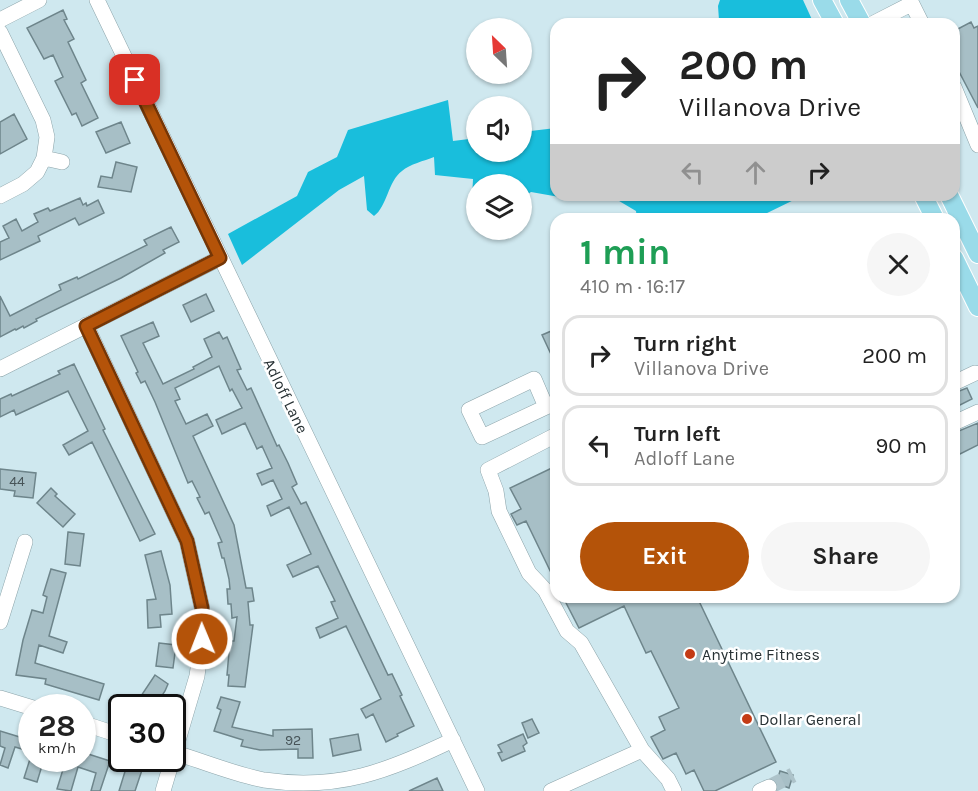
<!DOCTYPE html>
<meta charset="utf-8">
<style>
:root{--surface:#fff;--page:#f6f6f6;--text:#222;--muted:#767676;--line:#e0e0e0;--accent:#b45309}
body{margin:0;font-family:Karla,sans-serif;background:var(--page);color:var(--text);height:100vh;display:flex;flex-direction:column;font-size:22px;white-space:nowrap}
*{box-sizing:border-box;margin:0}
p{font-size:20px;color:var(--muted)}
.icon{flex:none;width:33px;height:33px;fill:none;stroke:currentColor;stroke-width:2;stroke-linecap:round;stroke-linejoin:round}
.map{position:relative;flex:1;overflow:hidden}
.side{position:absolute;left:550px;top:213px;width:410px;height:390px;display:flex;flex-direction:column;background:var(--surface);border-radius:18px;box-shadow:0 2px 4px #0004}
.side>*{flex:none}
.hud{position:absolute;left:550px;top:18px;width:410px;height:183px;border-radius:18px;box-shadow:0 2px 4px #0004;background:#fff;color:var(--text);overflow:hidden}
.needle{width:39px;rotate:335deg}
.fabs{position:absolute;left:466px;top:18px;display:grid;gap:12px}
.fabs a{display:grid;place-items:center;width:66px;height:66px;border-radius:50%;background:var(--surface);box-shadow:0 2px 4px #0004;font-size:30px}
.speed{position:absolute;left:18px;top:694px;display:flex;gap:12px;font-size:30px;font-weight:700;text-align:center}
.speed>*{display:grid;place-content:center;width:78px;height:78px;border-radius:50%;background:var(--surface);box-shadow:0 2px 4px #0004;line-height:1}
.speed small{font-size:15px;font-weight:400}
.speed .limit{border:3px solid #111;border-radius:9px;background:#fff;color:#111}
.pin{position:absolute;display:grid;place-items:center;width:51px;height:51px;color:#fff;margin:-26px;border-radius:12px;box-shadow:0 3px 9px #0006}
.me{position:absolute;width:66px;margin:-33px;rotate:359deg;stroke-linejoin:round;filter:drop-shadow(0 0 4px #0008)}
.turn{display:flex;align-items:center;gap:21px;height:126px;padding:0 30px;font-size:27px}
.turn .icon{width:78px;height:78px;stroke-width:2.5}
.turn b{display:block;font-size:42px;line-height:51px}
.lanes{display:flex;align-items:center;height:57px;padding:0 30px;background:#0003;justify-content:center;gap:30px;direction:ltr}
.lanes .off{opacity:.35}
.round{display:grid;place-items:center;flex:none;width:63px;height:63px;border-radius:32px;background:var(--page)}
.head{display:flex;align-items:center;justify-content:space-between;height:102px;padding:0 30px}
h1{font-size:36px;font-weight:700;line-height:45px;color:#1e9e55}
.button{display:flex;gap:12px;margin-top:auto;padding:12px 30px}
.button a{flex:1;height:69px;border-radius:36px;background:var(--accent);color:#fff;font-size:24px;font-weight:700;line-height:69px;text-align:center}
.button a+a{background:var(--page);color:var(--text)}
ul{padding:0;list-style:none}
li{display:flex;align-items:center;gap:18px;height:81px;margin:0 12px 9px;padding:0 18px;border:3px solid var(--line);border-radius:18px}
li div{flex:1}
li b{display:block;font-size:22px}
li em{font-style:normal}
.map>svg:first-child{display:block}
.forest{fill:#19bedc}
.building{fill:#a7bfc6;stroke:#6e858b;stroke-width:1.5}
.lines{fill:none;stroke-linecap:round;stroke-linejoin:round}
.minor-tunnel{stroke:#adc3ca;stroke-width:15;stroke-dasharray:15 8;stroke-linecap:butt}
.minor-casing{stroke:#8ca4aa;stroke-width:16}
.major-casing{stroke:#fff;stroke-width:20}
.minor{stroke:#fff;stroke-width:15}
.major{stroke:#9adbe9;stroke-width:18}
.route-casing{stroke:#753606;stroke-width:15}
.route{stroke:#b45309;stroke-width:10}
.poi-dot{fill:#c43b15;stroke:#fff;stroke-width:2}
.labels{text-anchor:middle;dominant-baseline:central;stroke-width:5;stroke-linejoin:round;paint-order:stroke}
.number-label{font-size:14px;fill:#475458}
.street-label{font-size:16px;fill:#273134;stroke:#fff}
.poi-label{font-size:16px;fill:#273134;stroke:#fff;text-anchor:start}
</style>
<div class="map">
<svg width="978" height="791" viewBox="0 0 978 791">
<rect width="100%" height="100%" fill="#cfe8ef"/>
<path class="forest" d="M720,0H803L814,24H724L719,20L718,6Z
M448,100L453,141L477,138V152H522V132L556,128V195H568L565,198L531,192L522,198V184H477V221L471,218L473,179L435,175L434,157C424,161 410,164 402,171C388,181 387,207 374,216L367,210L364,176L339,190L242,265L228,234L297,196L308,172L337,157L348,130Z
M609,195H804L755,219H637L636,211Z"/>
<path class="building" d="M63,10L67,19L64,20L74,39L68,42L86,80L81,83L98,118L82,126L76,113L72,115L55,81L63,77L53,55L44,59L27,28Z
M971,22L974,28L978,26V108L954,62V31Z
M14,114L27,139L0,154V122Z
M121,122L130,143L106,153L96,132Z
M116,162L137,167L131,192L98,187L101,176L112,178Z
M80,198L83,205L86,203L87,206L98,200L104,213L79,225L75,218L38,236L40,241L0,260V242L9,238L3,226L16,219L22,231L38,222L34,214L48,208L50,211Z
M171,227L179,242L163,250L165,253L121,278L36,319L37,321L24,328L23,326L16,330L15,329L0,337V296L10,316L61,290L59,285L77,277L78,279L147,245L144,240Z
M206,294L214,311L191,322L183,305Z
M153,322L159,336L143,343L163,384L194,369L193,367L212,357L204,339L219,332L223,339L227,337L241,369L237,370L247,390L251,388L277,446L279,445L288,463L297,484L292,487L301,504L306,502L388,675L392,674L402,695L400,696L414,726L397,734L398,736L386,742L373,714L366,718L361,709L381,699L346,626L320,638L316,628L338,618L331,602L335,601L318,566L293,577L287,565L311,554L289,507L271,516L267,506L282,499L273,480L262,485L257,474L272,468L262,446L257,449L245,423L222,434L216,420L242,408L232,389L230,391L219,366L175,388L180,399L175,401L186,424L207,414L213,426L193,436L234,525L246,588H252L254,601L248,602L250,625H253L245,687L228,686L229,675H227L230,641H234L237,617L232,618L231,604H228L227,589H230L229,579L224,558H222L218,543L222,542L209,512L205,514L197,498L200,497L192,481L188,483L155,402L145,381L141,383L136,373L138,372L121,336Z
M556,329V365L542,335Z
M74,364L105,429L103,430L155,534L140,541L92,442L69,455L63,445L88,431L68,391L16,415L14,410L0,417V399L11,394L12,396L60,374L58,371Z
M967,388L972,399L954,408V393Z
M978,423V445L954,457V433Z
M556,466V583L526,521L517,525L511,514L521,509L510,488Z
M0,469L36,473L33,498L14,496L15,491L0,489Z
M51,488L57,494L55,496L75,514L63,527L37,503Z
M68,532L84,534L80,566L65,564Z
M161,551L170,585L172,614L160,615L161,627L148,628L147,600L156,599L145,555Z
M51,569L66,573L49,636L67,642L63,653L39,645L35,663L104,684L99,700L45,684L46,679L16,675L23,640L32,610L43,613L47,597L43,595Z
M563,597H697L776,762L715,791H704L694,770L686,774L676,753L663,759L651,737L665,730L659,717L679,708L651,651L646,653L624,606L579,628Z
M159,643L176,645L173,668L156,666Z
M155,675L168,684L165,691L154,708H133Z
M221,697L240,702L232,727L273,736V730L312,729L313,758H298V749L260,750L241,746L243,740L214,731L221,710L217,708Z
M532,719L539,733L528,738L522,723Z
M0,731L23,738L24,734L32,736V752L15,747L8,768L0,765L5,748L0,746Z
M358,734L361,750L333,756L330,739Z
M523,734L527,743L523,746L525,751L502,761L498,753L502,752L498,745Z
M85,753L110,761L100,791H91L96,773L78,767L71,791L57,789L65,763L59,761V759H83Z
M30,759H44L37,782L24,778Z
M127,765L142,770L135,791H119Z
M780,771L793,775L789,788L778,784L777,781Z
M437,778L443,791H409Z"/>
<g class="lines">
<path class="minor-tunnel" d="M769,787L793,775"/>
<g class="minor-casing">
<path id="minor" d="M97,0L477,791
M910,0L922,24
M0,20L39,0
M872,24L911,4
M0,32L43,120L47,137L44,158L37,172L23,184L0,196
M954,87L978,145
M44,158L62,162
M86,325L187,541L202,608V639L197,676L163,791
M0,369L220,258
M954,383L975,373
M546,407L482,437L469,410L534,379L546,407L556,402
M954,423L978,412
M556,435L488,470L496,491L499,511L529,573L545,590L567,631L581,643L642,750L668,779L674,791
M0,622L25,542
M0,698L33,708
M82,723L122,736
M172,752C203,761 233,774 264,780C339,791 388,771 453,740
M551,791L642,750
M760,791L769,787"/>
</g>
<g class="major-casing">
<path id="major" d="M822,0L835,24
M849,0L862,24
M923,195L935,219
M949,195L978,254
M954,258L978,307"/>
</g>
<use href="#minor" class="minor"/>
<use href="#major" class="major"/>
</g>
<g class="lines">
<g class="route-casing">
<path id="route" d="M135,80L220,258L86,326L187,541L202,608V639"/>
</g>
<use href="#route" class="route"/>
</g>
<g class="poi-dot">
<circle cx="690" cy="654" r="6"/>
<circle cx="747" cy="719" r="6"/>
</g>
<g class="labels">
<g class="number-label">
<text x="17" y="481">44</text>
<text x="293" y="740">92</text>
</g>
<g class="street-label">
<text transform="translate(286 396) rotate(64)">Adloff Lane</text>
</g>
<g class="poi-label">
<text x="702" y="654">Anytime Fitness</text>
<text x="759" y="719">Dollar General</text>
</g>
</g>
</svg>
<div class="fabs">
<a><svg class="needle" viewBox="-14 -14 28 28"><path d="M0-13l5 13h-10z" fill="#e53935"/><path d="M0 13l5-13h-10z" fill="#767676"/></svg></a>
<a><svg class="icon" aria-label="sound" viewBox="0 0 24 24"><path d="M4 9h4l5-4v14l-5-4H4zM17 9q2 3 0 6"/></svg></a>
<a><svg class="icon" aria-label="layers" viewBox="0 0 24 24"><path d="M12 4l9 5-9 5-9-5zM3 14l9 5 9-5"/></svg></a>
</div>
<div class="speed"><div>28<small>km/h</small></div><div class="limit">30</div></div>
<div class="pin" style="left:135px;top:80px;background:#d93025"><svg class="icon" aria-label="arrive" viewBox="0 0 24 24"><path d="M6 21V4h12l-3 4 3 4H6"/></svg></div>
<svg class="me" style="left:202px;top:639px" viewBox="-20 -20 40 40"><circle r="17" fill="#b45309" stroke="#fff" stroke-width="3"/><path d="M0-11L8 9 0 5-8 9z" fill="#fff"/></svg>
<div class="hud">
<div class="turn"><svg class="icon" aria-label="right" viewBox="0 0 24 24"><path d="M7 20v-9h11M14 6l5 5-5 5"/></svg><div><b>200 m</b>Villanova Drive</div></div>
<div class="lanes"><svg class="icon off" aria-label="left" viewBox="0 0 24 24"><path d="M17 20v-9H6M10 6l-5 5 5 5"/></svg><svg class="icon off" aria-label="ahead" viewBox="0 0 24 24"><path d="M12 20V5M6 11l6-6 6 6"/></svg><svg class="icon" aria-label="right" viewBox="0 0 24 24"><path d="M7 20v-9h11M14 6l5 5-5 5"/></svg></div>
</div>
<section class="side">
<div class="head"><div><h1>1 min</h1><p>410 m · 16:17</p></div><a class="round"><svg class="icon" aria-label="close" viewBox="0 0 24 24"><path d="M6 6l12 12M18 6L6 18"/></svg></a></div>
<ul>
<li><svg class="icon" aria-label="right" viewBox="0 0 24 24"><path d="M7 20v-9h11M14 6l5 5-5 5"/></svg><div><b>Turn right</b><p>Villanova Drive</p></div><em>200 m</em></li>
<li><svg class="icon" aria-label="left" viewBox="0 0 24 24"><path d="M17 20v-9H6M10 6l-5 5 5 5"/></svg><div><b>Turn left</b><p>Adloff Lane</p></div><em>90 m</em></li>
</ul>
<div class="button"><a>Exit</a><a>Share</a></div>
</section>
</div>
